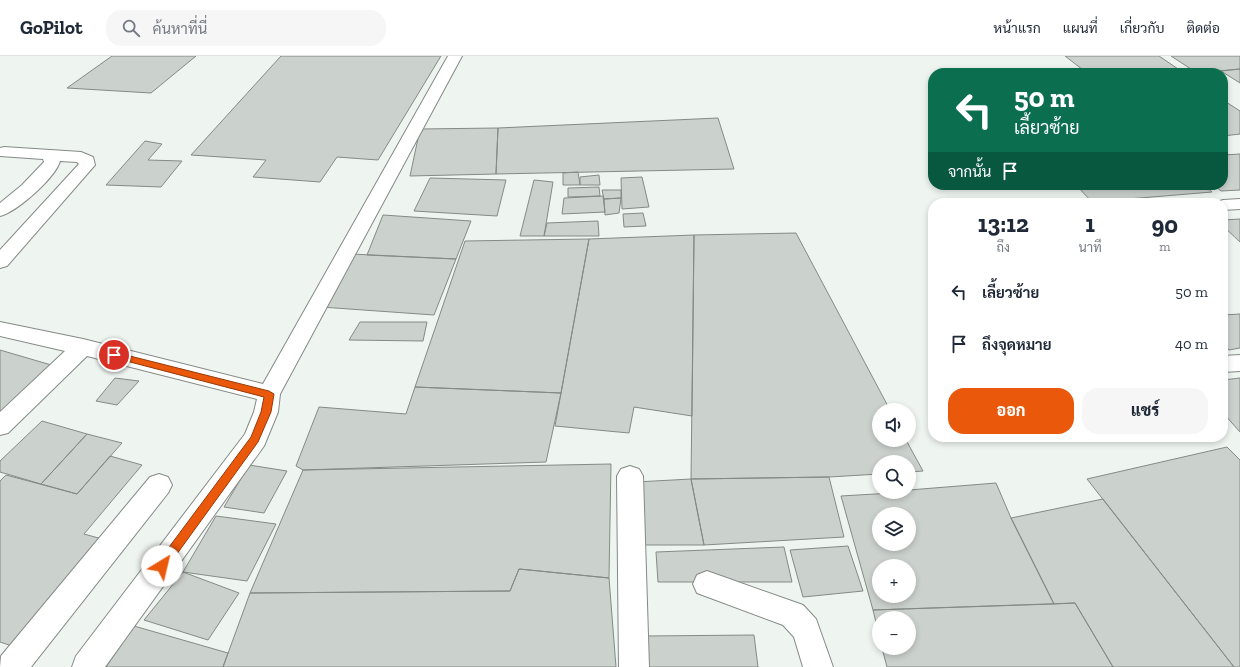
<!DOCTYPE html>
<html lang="th">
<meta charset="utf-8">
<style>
:root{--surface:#fff;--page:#f6f6f7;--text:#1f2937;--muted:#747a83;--line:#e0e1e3;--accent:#ea580c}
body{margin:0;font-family:"Zilla Slab",Sarabun,serif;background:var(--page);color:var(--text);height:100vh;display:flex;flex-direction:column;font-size:15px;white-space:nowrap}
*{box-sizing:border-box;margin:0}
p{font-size:13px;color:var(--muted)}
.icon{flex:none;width:22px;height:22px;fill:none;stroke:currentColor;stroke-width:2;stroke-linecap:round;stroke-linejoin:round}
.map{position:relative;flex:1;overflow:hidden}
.drawer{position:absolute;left:928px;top:142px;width:300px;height:244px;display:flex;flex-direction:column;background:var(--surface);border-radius:16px;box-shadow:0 2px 6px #0003}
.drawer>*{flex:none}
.hud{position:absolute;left:928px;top:12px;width:300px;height:122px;border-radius:16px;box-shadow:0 2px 6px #0003;background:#0b6e4f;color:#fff;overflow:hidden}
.buttons{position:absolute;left:872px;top:347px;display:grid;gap:8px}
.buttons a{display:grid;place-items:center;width:44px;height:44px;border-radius:50%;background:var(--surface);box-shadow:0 2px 6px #0003;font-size:20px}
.pin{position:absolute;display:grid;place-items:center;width:34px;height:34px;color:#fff;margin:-17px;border:2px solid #fff;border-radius:50%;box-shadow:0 1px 4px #0007}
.me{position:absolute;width:44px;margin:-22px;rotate:36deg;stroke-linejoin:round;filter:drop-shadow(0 0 3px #0008)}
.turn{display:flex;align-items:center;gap:14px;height:84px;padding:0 20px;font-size:18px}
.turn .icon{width:52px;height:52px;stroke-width:2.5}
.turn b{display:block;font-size:28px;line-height:34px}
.then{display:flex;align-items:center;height:38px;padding:0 20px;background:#0003;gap:8px;font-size:15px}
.eta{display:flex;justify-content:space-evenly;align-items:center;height:68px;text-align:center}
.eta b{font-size:24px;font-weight:800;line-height:28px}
.primary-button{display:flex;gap:8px;margin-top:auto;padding:8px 20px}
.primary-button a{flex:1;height:46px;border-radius:16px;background:var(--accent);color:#fff;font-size:16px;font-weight:800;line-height:46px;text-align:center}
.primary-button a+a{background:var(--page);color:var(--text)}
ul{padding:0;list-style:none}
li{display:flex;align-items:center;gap:12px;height:52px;padding:0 20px}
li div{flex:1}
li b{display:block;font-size:15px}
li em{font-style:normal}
header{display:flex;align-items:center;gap:24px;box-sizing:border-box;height:56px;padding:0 20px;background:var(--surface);border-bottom:1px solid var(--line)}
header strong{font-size:19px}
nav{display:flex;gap:22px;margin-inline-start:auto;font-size:14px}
.search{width:280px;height:36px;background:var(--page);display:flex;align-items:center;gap:10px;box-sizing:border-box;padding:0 14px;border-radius:16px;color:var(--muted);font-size:15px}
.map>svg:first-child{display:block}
.building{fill:#cbd1cd;stroke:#848a86;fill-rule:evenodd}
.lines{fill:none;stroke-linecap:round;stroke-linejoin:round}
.minor-casing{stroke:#848a86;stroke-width:2}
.minor{fill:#fff;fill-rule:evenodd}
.route{fill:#ea580c;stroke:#983908}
</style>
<header>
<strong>GoPilot</strong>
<div class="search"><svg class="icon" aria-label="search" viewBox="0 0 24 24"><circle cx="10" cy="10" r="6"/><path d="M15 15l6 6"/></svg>ค้นหาที่นี่</div>
<nav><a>หน้าแรก</a><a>แผนที่</a><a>เกี่ยวกับ</a><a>ติดต่อ</a></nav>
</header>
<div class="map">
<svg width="1240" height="611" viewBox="0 0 1240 611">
<rect width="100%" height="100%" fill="#eef4f0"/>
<path class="building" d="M112,0H196L151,37L67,32Z
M281,0H441L378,104L337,101L320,126L253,121L266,104L191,99Z
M1065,0H1159L1184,17H1087Z
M1171,0H1240V13L1197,17Z
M1240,13V27L1221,15Z
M1223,44L1240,55V78L1223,80Z
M718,62L734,113L496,118L498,72Z
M498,72L496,118L410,120L420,73Z
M145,85L162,88L148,104L182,105L161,131L106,129Z
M1240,98V134L1221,135L1214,129H1223V99Z
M578,116L580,129H563V117Z
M599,119L600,129H580V121Z
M642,121L649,151L622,153L621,122Z
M430,122L506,124L497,160L414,155Z
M534,124L553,126L544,180H520Z
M1076,129H1204L1212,136L1092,146Z
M599,131L600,140L568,141V132Z
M602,134H621V142L604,143Z
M603,140L605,156L562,158L564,142Z
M621,142L619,157L605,159L604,143Z
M643,157L646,170L624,171L623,158Z
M383,159L471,165L456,203L367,199Z
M1240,163V186L1223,170V164Z
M598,165L599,180H544L547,167Z
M796,177L890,354H879V384H906L923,415L909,416V406H879V418L829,421L691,423L694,179Z
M694,179L692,360L634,351L629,377L555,370L589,183Z
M589,183L561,337L415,331L465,185Z
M351,198L456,203L434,259L321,251Z
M1240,258V292L1229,294L1223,287V259Z
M360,266H427L423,285L349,284Z
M0,294L58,311L0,363Z
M115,322L139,325L117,349L96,345Z
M1240,322V376L1223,357V324Z
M415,331L561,337L546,406L303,414L296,410L319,351L406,358Z
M42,365L87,378L41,428L0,416V405Z
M87,378L122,387L77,438L41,428Z
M1227,391L1240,404V611H1234L1087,423Z
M110,400L142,409L84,478L102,483L15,591L0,586V425L6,419L77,438Z
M611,408L609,522L519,513L510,535L250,537L303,414Z
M249,409L287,415L264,457L224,451Z
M829,421L844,481L704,489L691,423Z
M691,423L704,489H643L636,426Z
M996,427L1011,462L1054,548L873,554L841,440L909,436V434ZM879,458H909V488H879ZM879,510H909V540H879Z
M1103,443L1234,611H1113L1075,547L1054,548L1011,462Z
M216,460L276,468L247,525L183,516Z
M848,490L863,535L803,541L790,494Z
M784,491L792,526H658L656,496Z
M519,513L609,522L616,611H223L250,537L510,535Z
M183,516L239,537L208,584L144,564Z
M1075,547L1113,611H887L882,592H909V562H879V579L873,554Z
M134,570L228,597L223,611H106Z
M754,579L758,611H647L646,580Z"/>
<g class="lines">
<g class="minor-casing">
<path id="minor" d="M448,0H462L280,338L278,356L264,390L105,611H72L76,600L245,378L254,356L257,343L87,300L8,377L0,379V356L65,295L0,280V266L83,283L263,328Z
M4,91L81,96L93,101L95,109L7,210L0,212V194L79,108L77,106L60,105C56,121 17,156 0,160V147L22,129L44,106L43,103L0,100V92Z
M1240,143V153L1223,154V147H1215L1223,144Z
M1240,299V315L1223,316V300Z
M630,410L639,413L643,420L649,611H619L617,420L621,413Z
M159,418L168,421L172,429L168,437L31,611H0L1,600L150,421Z
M707,515L803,549L816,563L833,611H803L794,581L783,569L697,537L693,528L697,519Z"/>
</g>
<use href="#minor" class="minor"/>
</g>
<path class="route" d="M114,296L269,335L274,338L271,356L258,386L166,513L162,515L158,513L156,510L158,506L251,381L261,356L264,341L111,301L109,299Z"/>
</svg>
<div class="buttons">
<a><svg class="icon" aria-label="sound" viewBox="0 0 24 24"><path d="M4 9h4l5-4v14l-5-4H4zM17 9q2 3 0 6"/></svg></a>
<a><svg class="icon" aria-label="search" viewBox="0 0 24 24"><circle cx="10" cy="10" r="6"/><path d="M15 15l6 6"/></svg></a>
<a><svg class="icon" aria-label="layers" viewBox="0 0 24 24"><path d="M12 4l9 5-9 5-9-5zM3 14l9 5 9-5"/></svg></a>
<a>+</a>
<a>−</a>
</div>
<div class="pin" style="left:114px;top:299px;background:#d93025"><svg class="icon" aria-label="arrive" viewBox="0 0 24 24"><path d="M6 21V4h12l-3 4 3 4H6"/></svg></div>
<svg class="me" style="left:162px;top:510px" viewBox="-20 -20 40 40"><circle r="19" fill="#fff"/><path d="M0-13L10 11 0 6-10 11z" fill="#ea580c"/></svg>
<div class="hud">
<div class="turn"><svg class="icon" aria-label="left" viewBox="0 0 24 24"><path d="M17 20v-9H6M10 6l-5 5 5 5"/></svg><div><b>50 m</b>เลี้ยวซ้าย</div></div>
<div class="then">จากนั้น<svg class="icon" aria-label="arrive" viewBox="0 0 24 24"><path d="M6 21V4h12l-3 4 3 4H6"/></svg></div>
</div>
<section class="drawer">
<div class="eta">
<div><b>13:12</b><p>ถึง</p></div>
<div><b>1</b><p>นาที</p></div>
<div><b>90</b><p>m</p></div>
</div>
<ul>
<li><svg class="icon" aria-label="left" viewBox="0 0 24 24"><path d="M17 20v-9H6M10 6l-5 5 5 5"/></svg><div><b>เลี้ยวซ้าย</b></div><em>50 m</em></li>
<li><svg class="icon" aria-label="arrive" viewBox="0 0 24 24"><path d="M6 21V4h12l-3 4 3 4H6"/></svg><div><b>ถึงจุดหมาย</b></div><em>40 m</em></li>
</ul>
<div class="primary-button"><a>ออก</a><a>แชร์</a></div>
</section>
</div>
